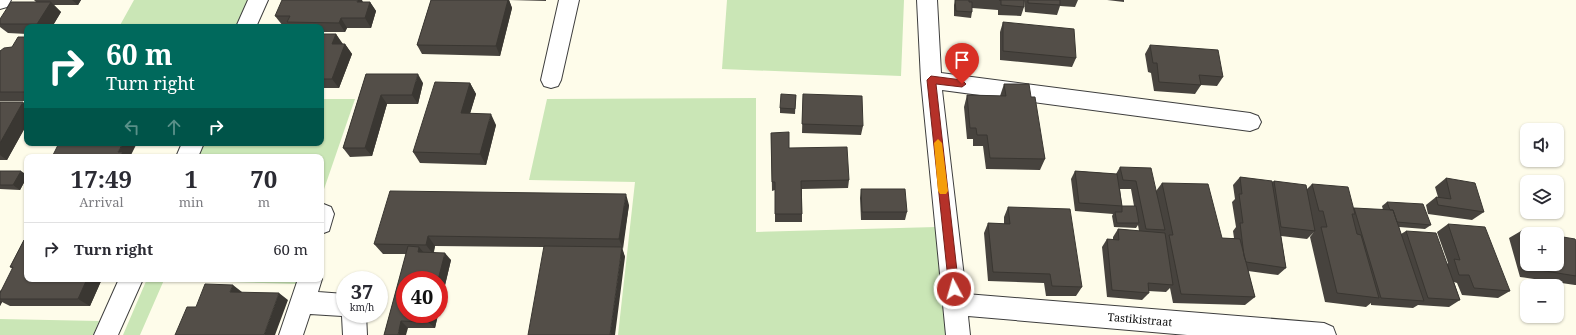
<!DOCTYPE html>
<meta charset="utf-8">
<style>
:root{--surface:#fff;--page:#f2f2f3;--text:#2b2b33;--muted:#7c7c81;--line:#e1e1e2}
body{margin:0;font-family:"Noto Serif",serif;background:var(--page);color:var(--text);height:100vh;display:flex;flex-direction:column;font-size:15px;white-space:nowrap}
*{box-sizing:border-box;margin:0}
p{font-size:13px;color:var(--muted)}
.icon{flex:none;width:22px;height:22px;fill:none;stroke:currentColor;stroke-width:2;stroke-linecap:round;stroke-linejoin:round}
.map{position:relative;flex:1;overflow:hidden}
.drawer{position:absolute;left:24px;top:154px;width:300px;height:128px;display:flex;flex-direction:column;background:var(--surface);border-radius:8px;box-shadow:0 1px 3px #0004}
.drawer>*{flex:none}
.guide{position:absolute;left:24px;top:24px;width:300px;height:122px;border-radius:8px;box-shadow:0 1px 3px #0004;background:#00695c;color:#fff;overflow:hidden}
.controls{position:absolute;left:1520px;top:123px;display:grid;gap:8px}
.controls a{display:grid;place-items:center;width:44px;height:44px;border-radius:8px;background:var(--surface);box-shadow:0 1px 3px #0004;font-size:20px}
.speed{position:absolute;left:336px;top:271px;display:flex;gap:8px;font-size:20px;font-weight:700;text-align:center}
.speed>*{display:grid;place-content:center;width:52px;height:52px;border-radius:50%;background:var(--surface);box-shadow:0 1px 3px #0004;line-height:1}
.speed small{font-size:10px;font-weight:400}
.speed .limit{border:6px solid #d22;background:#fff;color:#111}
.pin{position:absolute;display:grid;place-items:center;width:34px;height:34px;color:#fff;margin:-41px -17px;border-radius:50% 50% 50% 0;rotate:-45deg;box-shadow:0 0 4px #0007}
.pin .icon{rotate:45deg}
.me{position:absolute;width:44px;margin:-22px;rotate:354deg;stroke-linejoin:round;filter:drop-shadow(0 0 3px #0008)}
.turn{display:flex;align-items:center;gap:14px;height:84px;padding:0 16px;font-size:18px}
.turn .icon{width:52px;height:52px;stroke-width:2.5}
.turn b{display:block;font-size:28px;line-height:34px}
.lanes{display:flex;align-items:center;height:38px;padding:0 16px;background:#0003;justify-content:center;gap:20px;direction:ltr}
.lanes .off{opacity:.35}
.eta{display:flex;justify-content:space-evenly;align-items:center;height:68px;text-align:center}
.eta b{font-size:24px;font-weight:700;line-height:28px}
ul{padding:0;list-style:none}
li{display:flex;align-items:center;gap:12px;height:52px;padding:0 16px;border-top:1px solid var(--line)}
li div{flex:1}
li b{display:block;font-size:15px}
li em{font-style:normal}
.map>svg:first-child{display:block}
.green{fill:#cae6b6}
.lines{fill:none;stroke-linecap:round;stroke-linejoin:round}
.minor-casing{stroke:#3e3e3e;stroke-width:2}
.minor{fill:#fff;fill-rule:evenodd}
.wall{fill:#47433e;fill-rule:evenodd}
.shaded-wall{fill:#3a3732}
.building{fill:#534e48;stroke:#3a3732}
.route{fill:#b53129;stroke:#76201b}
.slow{fill:#f59e0b}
.labels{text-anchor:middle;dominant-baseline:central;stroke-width:4;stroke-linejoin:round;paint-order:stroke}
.street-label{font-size:11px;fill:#0b0b0b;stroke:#fff}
</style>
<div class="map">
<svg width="1576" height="335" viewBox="0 0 1576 335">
<rect width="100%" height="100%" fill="#fefcea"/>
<path class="green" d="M134,0H251L238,27H119Z
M727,0H904L901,76L722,69Z
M756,98V232L936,227L946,335H618L635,182L529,180L547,99Z
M321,99H355L322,195L321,194V157H197L203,143H321Z
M147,279H300L298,284L164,280L140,335H123Z
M0,319L99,321L93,335H0Z"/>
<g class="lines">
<g class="minor-casing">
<path id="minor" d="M0,0H11L7,7L0,9Z
M248,0H268L256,27H236Z
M559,0H579L561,80L558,86L551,88L544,86L541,80Z
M917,0H937L941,73L1250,113L1258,116L1261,122L1258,128L1250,131L942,90L966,294L1324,323L1333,327L1336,335H1187L968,316L970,335H946L921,80Z
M182,143H204L198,157H176Z
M321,203L331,207L334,214L329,231L321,234Z
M321,277L322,279L318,292L345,294V314H366L367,335H343L342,316L310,314L303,335H279L298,279H321Z
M119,279H143L118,335H94Z"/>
</g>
<use href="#minor" class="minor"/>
</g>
<path class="wall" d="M34,0H81L78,5H54L61,12L52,27H27V34L8,33L0,27V19L36,2Z
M431,0H546V1L509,0L512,8L500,56L422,54L417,45Z
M955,0H1024V7L1021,16L998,15V10L972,8V12L971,18L954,16V5Z
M1024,0H1078L1075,7L1060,6L1057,15L1025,12Z
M1107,0H1124V2Z
M363,2H370L376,11L371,28H347L345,32H321V27H290L289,26H283L275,16Z
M1003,22L1076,58L1072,67L1000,60V32Z
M321,34H336L342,44H345L352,54L339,88H321Z
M27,37V101H0V51L12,47Z
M1150,45L1223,77L1217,86L1201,85L1195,94L1154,91L1151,73L1148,72L1145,54Z
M366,74L423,83L418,104H387L372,156L350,157L343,148Z
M470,83L476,94L470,113L496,125L486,165L420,163L413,152Z
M1004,84L1031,97L1045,159L1040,170L986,169L983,146H973V139H967L964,107L967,95L1000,96Z
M803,94L863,126L861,135L802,133Z
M796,95L795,114L780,113V108Z
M0,102L27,105V124L7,160H0Z
M771,133L789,148L849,180L848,188L802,189V222H775V190L772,191Z
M1120,167L1156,191L1162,183L1222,238H1234L1233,231L1236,227L1232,202L1235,199L1233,185L1240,177L1272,182L1274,181L1307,189L1312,184L1354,208L1383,210L1382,206L1387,202L1431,225L1425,229L1399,227L1401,234L1406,231L1447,264L1448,263L1437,232L1448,224L1510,291L1498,298L1462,295L1457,283L1454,282L1460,300L1449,307L1418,305L1413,308L1371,305V303L1366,307L1325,302L1310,237L1314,232L1307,239L1281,236L1286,268L1278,275L1248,271L1255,297L1245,305L1173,303L1170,288L1166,292L1148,291L1149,293L1142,300L1107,297L1102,247L1107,239L1113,240V237L1118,229L1139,231L1138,225L1136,228L1114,227L1112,216L1113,214L1075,211L1071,179L1075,171L1116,174ZM1120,189H1131L1134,206H1122Z
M0,171L27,175V177L20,190L0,189Z
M1446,178L1484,212L1472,220L1428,214L1426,205L1436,197H1438L1435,187Z
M861,189L907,212L905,220H861L860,198Z
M629,205L622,249L625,257L544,247L435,246L434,252L451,260L435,328H408L384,335L406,254H383L374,244Z
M1008,207L1082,287L1076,296H1046L1044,283L988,281L984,233L988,223L1004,224V217Z
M1521,231L1527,234V264H1557L1576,241V285H1575L1520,277L1509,238Z
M24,240L27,279H102L90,306H10L2,302L0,306V290L1,291L13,269L10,267Z"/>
<path class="shaded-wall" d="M72,0H81L78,5Z
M358,0H362L365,6L357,2Z
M508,0H509L512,8L500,56L496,46Z
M51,2L61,12L52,27H40L37,24Z
M370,2L376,11L371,28L365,18Z
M341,18L347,28L345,32L339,23Z
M336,34L343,44L339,54L332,44Z
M345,44L352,54L339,88L332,79Z
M418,74L423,83L418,104L412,95Z
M470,83L476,94L467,124L461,113Z
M381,95L387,104L372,156L365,148Z
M23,102L27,105V124L7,160L0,155V143Z
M491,114L496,125L486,165L480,154Z
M123,143H137L130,157H120L118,152Z
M21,171L27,175V177L20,190L13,185Z
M626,194L629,205L623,249L619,239Z
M428,236L435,246L433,254L426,245Z
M419,247L425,254L418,252Z
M622,247L625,257L615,335H610Z
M445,253L451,260L439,310V280H438Z
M87,279H102L90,306L78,299Z
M233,285L242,292L239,299L230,292Z
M279,293L288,300L275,335H264Z
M0,301L2,302L0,306Z
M430,314H438L435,328L428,322Z
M401,321L408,328L406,335H398Z"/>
<path class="building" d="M282,0H358L357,2H370L365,18H341L339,23L287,22L290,16H275Z
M431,0H508L496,46L417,45Z
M955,0H969V2H972V12L956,11Z
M999,0H1024V7L1001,5V0Z
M1028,0H1060V5L1028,3Z
M11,2H51L37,24H0V19Z
M1003,22L1074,29L1076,58L1003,51Z
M321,34H336L332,44H345L332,79H321Z
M18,37H27V92H0V51L4,48L12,47Z
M1150,45L1218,50L1223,77L1199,75L1201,85L1159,82L1157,63H1153Z
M366,74H418L412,95H381L365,148H343Z
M435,82L470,83L461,113L491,114L480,154L413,152Z
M1004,84H1029L1031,97H1035L1045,159L990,158L987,135H977L976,128H970L967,95L1006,96Z
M781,94L796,95L795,109L780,108Z
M803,94L862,96L863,126L802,124Z
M0,102H23L0,143Z
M789,132V148L847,147L849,180L801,181L802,214H775V182H772L771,133Z
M59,143H123L118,152H123L120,157H52Z
M1120,167L1151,168L1165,230L1146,229L1136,181L1123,180Z
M0,171H21L13,185H0Z
M1075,171L1117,174L1122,206L1079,203Z
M1240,177L1272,181L1286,268L1246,262L1244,256L1240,223H1243L1239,194H1242Z
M1446,178L1475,183L1484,212L1438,205L1436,197L1451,199Z
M1274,181L1306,185L1315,231L1281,227Z
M1162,183L1208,184L1222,238L1240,239L1255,297L1181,294L1169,235H1173Z
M1312,184L1348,187L1355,214H1352L1357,234L1361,235L1379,298L1337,293L1321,227H1327L1323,211H1319Z
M861,189H905L907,212H862Z
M390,191L626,194L619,239L428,236L426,245L374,244Z
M1387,202L1423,204L1431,225L1397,222L1393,210H1390Z
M1122,206H1136L1139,223H1117L1115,212H1122Z
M1008,207L1070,209L1082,287L1052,286L1050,274L993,272L988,223L1010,224Z
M1354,208L1393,210L1424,301L1381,298Z
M1448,224L1485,227L1510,291L1474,288L1469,275H1459L1454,259L1460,260Z
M1118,229L1165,233L1173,285L1148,283L1149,293L1112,290L1107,239L1119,240Z
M1406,231L1436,233L1460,300L1428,298Z
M1521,231L1543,234H1527V250Z
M1557,236L1575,239L1576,241V276L1533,269L1531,264H1557Z
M24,240H27V279H87L78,299H0V293L13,267H10Z
M408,246L419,247L418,252L445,253L438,280H405V314H430L428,322L401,321L398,335H384Z
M544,246L622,247L610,335H528Z
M205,284L233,285L230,292L279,293L264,335H175L187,307H196Z"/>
<path class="route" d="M931,76L962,80L966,84L962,87L936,84L959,289L957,292L954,293L950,292L949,289L927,80Z"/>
<path class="slow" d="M938,139L942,143L948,191L946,194H940L938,191L934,143Z"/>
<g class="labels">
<g class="street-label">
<text transform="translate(1140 319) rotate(5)">Tastikistraat</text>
</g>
</g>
</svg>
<div class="controls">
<a><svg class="icon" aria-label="sound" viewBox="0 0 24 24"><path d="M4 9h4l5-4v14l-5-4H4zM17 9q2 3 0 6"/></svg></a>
<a><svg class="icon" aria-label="layers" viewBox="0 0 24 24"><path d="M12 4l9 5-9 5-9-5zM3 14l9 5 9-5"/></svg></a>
<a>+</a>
<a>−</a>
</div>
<div class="speed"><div>37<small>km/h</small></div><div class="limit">40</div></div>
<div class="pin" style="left:962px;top:84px;background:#d93025"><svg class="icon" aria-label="arrive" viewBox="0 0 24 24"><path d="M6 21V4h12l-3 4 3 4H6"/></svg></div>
<svg class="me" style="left:954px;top:289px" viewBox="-20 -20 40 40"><circle r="17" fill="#b53129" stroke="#fff" stroke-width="3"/><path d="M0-11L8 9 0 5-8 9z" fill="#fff"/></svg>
<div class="guide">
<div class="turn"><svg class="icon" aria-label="right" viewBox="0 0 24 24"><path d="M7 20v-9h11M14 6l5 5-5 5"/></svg><div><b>60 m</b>Turn right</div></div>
<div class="lanes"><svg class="icon off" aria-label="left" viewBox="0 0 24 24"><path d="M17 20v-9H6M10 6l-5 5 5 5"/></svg><svg class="icon off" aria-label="ahead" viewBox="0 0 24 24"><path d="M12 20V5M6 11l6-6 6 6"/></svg><svg class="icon" aria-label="right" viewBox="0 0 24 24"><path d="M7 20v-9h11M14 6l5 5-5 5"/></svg></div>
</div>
<section class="drawer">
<div class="eta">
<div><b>17:49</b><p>Arrival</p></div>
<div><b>1</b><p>min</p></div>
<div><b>70</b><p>m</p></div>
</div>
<ul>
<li><svg class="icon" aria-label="right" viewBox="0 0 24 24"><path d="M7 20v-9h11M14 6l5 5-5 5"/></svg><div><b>Turn right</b></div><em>60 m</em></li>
</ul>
</section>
</div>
